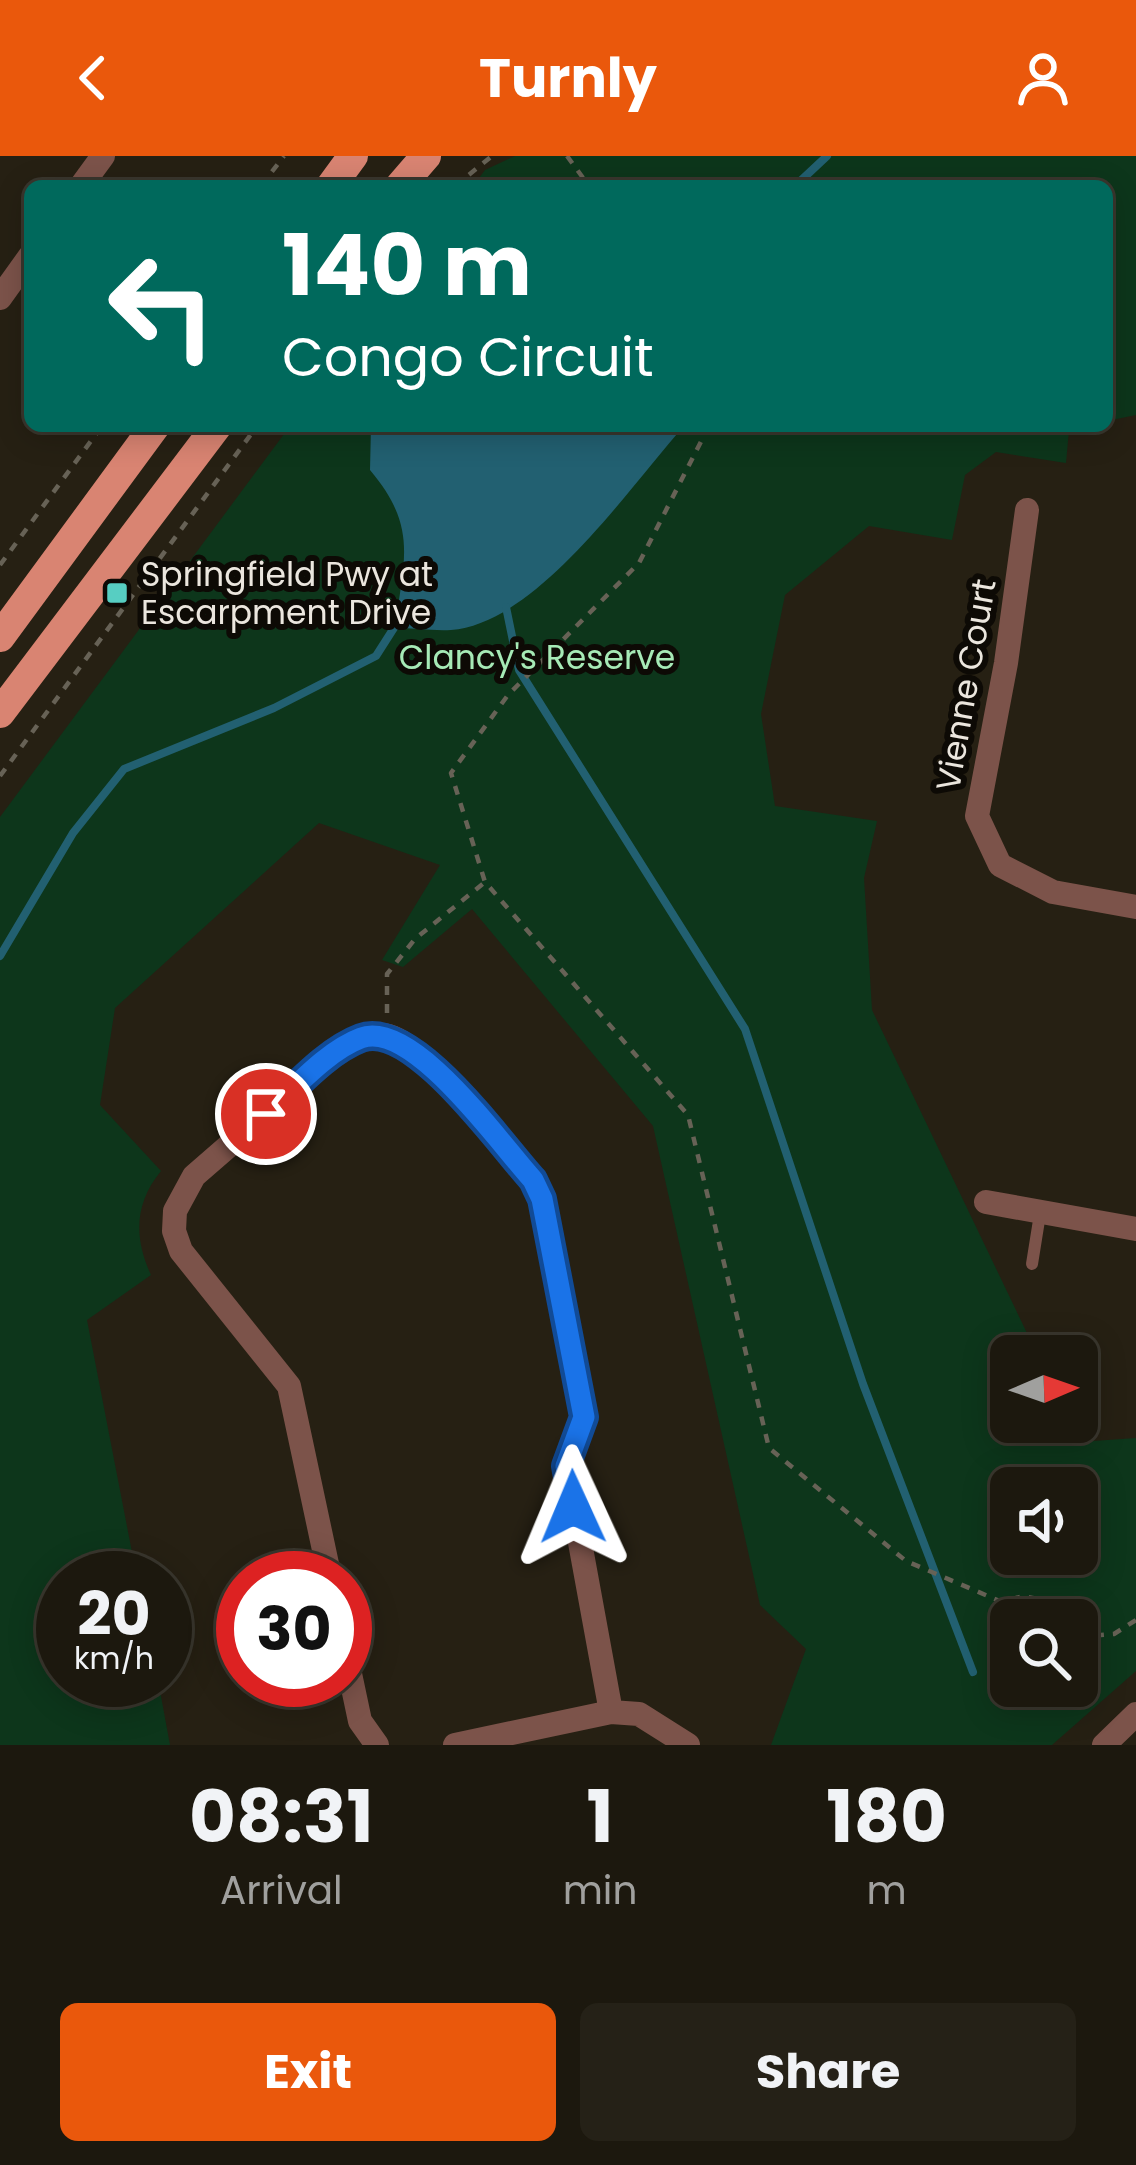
<!DOCTYPE html>
<style>
:root{--surface:#1c180e;--page:#252117;--text:#f1f3f6;--muted:#a0a09e;--line:#3a372e;--accent:#ea580c}
body{margin:0;font-family:Poppins,sans-serif;background:var(--page);color:var(--text);height:100vh;display:flex;flex-direction:column;font-size:45px;white-space:nowrap}
*{box-sizing:border-box;margin:0}
p{font-size:39px;color:var(--muted)}
.icon{flex:none;width:66px;height:66px;fill:none;stroke:currentColor;stroke-width:2;stroke-linecap:round;stroke-linejoin:round}
.map{position:relative;height:1589px;overflow:hidden}
.details{display:flex;flex-direction:column;background:var(--surface);flex:1}
.details>*{flex:none}
.banner{position:absolute;left:24px;top:24px;width:1089px;height:252px;border-radius:18px;box-shadow:0 6px 30px #0003,0 0 0 3px var(--line);background:#00695c;color:#fff;overflow:hidden}
.needle{width:78px;rotate:88deg}
.controls{position:absolute;left:990px;top:1179px;display:grid;gap:24px}
.controls a{display:grid;place-items:center;width:108px;height:108px;border-radius:18px;background:var(--surface);box-shadow:0 6px 30px #0003,0 0 0 3px var(--line);font-size:60px}
.speed{position:absolute;left:36px;top:1395px;display:flex;gap:24px;font-size:60px;font-weight:700;text-align:center}
.speed>*{display:grid;place-content:center;width:156px;height:156px;border-radius:50%;background:var(--surface);box-shadow:0 6px 30px #0003,0 0 0 3px var(--line);line-height:1}
.speed small{font-size:30px;font-weight:400}
.speed .limit{border:18px solid #d22;background:#fff;color:#111}
.pin{position:absolute;display:grid;place-items:center;width:102px;height:102px;color:#fff;margin:-51px;border:6px solid #fff;border-radius:50%;box-shadow:0 3px 12px #0007}
.me{position:absolute;width:132px;margin:-66px;rotate:359deg;stroke-linejoin:round;filter:drop-shadow(0 0 9px #0008)}
.turn{display:flex;align-items:center;gap:42px;height:252px;padding:0 60px;font-size:54px}
.turn .icon{width:156px;height:156px;stroke-width:2.5}
.turn b{display:block;font-size:84px;line-height:102px}
.eta{display:flex;justify-content:space-evenly;align-items:center;height:204px;text-align:center}
.eta b{font-size:72px;font-weight:700;line-height:84px}
.button{display:flex;gap:24px;margin-top:auto;padding:24px 60px}
.button a{flex:1;height:138px;border-radius:18px;background:var(--accent);color:#fff;font-size:48px;font-weight:700;line-height:138px;text-align:center}
.button a+a{background:var(--page);color:var(--text)}
header{display:flex;justify-content:space-between;align-items:center;height:156px;padding:0 60px;background:var(--accent);color:#fff;font-size:54px;font-weight:700}
.map>svg:first-child{display:block}
.green{fill:#0d361b;fill-rule:evenodd}
.water{fill:#226071}
.lines{fill:none;stroke-linecap:round;stroke-linejoin:round}
.stream{stroke:#226071;stroke-width:8}
.path{stroke:#676256;stroke-width:4.5;stroke-dasharray:9 9;stroke-linecap:butt}
.service{stroke:#7c534a;stroke-width:12}
.minor{stroke:#7c534a;stroke-width:24}
.primary{stroke:#d98472;stroke-width:30}
.route-casing{stroke:#114b97;stroke-width:30}
.route{stroke:#1a73e8;stroke-width:21}
.poi-dot{fill:#57cec2;stroke:#0d0a05;stroke-width:4.5}
.labels{text-anchor:middle;dominant-baseline:central;stroke-width:12;stroke-linejoin:round;paint-order:stroke}
.poi-label{font-size:33px;fill:#ebe6de;stroke:#0d0a05;text-anchor:start}
.park-label{font-size:33px;fill:#a6eab6;stroke:#0d0a05}
.street-label{font-size:33px;fill:#ebe6de;stroke:#0d0a05}
</style>
<header><svg class="icon" aria-label="back" viewBox="0 0 24 24"><path d="M15 5l-7 7 7 7"/></svg>Turnly<svg class="icon" aria-label="person" viewBox="0 0 24 24"><circle cx="12" cy="8" r="4"/><path d="M4 21q1-7 8-7t8 7"/></svg></header>
<div class="map">
<svg width="1136" height="1589" viewBox="0 0 1136 1589">
<rect width="100%" height="100%" fill="#262013"/>
<path class="green" d="M515,0H1136V259L1107,265V30H473L485,14Z
M290,270H1087L1069,274L1066,307L996,296L965,319L952,384L869,370L785,439L761,558L775,650L877,665L864,722L872,854L1038,1200H1011V1266H1070L1079,1286L1136,1282V1515L1052,1589H771L806,1493L760,1449L653,970L472,753L403,811L382,804L440,709L319,667L115,852L100,949L161,1015C134,1048 134,1082 151,1119L87,1164L137,1422H63V1524H158L170,1589H0V661ZM1011,1332H1077V1398H1011ZM1011,1464H1077V1530H1011Z"/>
<path class="water" d="M371,270H684C630,330 538,467 451,474C433,475 413,472 395,472C404,403 418,371 370,314Z"/>
<g class="lines">
<path class="stream" d="M795,30L827,0
M506,451L519,514L745,873L863,1228L973,1516
M0,800L73,677L124,613L274,552L376,500L399,464"/>
<path class="path" d="M567,0L589,30
M261,30L284,0
M455,30L492,0
M709,270L639,407L508,539L451,617L485,726L688,959L769,1292L906,1405L1002,1446L1023,1440L1043,1444V1464
M0,409L102,270
M0,620L257,270
M387,857V818L415,783L485,726
M1077,1481L1114,1478L1136,1464"/>
<path class="service" d="M1032,1108L1040,1058"/>
<path class="minor" d="M81,30L103,0
M0,142L30,100
M1027,354L1006,507L977,660L1000,709L1053,736L1136,751
M986,1046L1136,1073
M330,1422L289,1230L181,1095L174,1075L175,1055L194,1020L337,896C353,887 370,875 389,880C425,889 504,993 533,1025L542,1043L584,1261L566,1310L611,1556
M345,1494L360,1565L377,1589
M455,1589L611,1556L639,1558L688,1589
M1104,1589L1136,1558"/>
<path class="primary" d="M331,30L353,0
M400,30L426,0
M0,481L155,270
M0,557L217,270"/>
</g>
<g class="lines">
<g class="route-casing">
<path id="route" d="M266,958C293,934 326,895 361,882C413,863 500,988 533,1024L542,1043L584,1261L566,1310L573,1351"/>
</g>
<use href="#route" class="route"/>
</g>
<rect class="poi-dot" x="105" y="425" width="24" height="24" rx="6"/>
<g class="labels">
<g class="poi-label">
<text x="141" y="418">Springfield Pwy at<tspan x="141" dy="38">Escarpment Drive</tspan></text>
</g>
<g class="park-label">
<text x="537" y="501">Clancy's Reserve</text>
</g>
<g class="street-label">
<text transform="translate(966 529) rotate(-80)">Vienne Court</text>
</g>
</g>
</svg>
<div class="controls">
<a><svg class="needle" viewBox="-14 -14 28 28"><path d="M0-13l5 13h-10z" fill="#e53935"/><path d="M0 13l5-13h-10z" fill="#a0a09e"/></svg></a>
<a><svg class="icon" aria-label="sound" viewBox="0 0 24 24"><path d="M4 9h4l5-4v14l-5-4H4zM17 9q2 3 0 6"/></svg></a>
<a><svg class="icon" aria-label="search" viewBox="0 0 24 24"><circle cx="10" cy="10" r="6"/><path d="M15 15l6 6"/></svg></a>
</div>
<div class="speed"><div>20<small>km/h</small></div><div class="limit">30</div></div>
<div class="pin" style="left:266px;top:958px;background:#d93025"><svg class="icon" aria-label="arrive" viewBox="0 0 24 24"><path d="M6 21V4h12l-3 4 3 4H6"/></svg></div>
<svg class="me" style="left:573px;top:1351px" viewBox="-20 -20 40 40"><path d="M0-17L14 15 0 8-14 15z" fill="#1a73e8" stroke="#fff" stroke-width="4"/></svg>
<div class="banner">
<div class="turn"><svg class="icon" aria-label="left" viewBox="0 0 24 24"><path d="M17 20v-9H6M10 6l-5 5 5 5"/></svg><div><b>140 m</b>Congo Circuit</div></div>
</div>
</div>
<section class="details">
<div class="eta">
<div><b>08:31</b><p>Arrival</p></div>
<div><b>1</b><p>min</p></div>
<div><b>180</b><p>m</p></div>
</div>
<div class="button"><a>Exit</a><a>Share</a></div>
</section>
